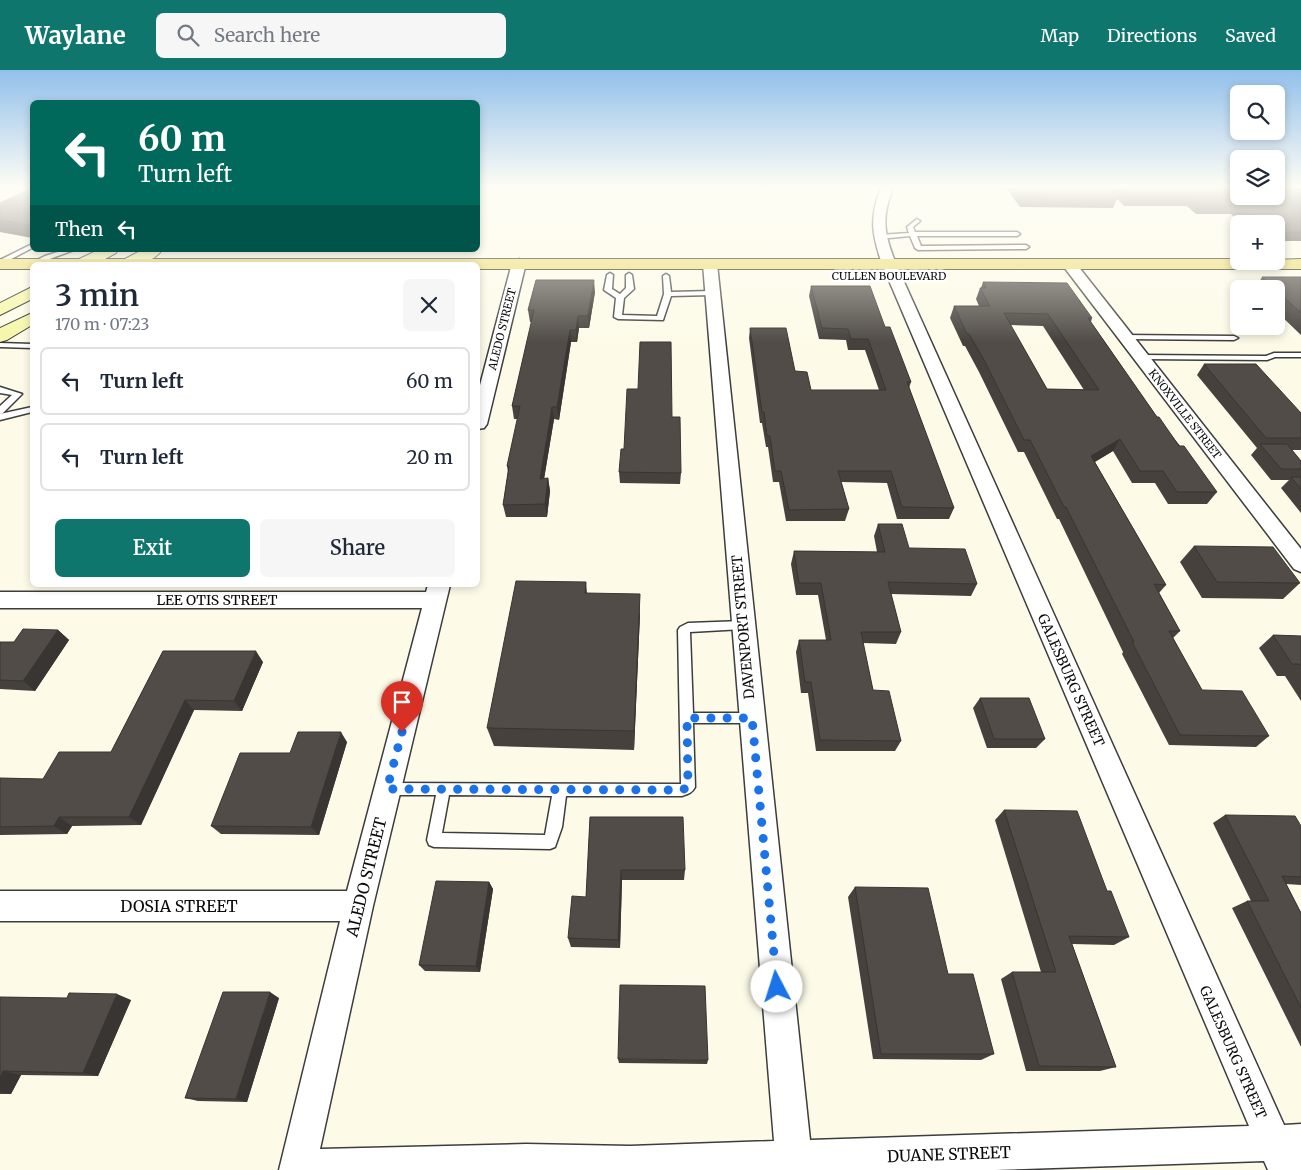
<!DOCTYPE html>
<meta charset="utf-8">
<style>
:root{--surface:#fff;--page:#f6f6f7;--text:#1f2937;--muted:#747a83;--line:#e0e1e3;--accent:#0f766e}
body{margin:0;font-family:Merriweather,serif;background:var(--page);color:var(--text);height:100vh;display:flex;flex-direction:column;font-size:19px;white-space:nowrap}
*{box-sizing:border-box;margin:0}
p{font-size:16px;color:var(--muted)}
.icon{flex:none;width:28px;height:28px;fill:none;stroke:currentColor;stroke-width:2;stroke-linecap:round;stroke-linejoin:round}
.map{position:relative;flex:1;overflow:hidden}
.details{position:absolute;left:30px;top:192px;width:450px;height:325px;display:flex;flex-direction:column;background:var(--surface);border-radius:8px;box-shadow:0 2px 8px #0003}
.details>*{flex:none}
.top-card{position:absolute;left:30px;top:30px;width:450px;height:152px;border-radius:8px;box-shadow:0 2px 8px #0003;background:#00695c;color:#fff;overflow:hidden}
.buttons{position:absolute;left:1230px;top:15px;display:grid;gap:10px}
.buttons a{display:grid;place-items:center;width:55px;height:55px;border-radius:8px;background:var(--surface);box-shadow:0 2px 8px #0003;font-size:25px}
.pin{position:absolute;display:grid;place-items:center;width:42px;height:42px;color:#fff;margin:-51px -21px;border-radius:50% 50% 50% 0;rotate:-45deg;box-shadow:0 0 5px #0007}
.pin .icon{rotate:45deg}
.me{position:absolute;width:55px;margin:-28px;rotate:355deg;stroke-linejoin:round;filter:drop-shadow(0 0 4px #0008)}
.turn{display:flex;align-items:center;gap:18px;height:105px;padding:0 25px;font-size:22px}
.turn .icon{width:65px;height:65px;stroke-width:2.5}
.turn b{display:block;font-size:35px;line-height:42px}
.then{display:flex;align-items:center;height:48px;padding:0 25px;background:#0003;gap:10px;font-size:19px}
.round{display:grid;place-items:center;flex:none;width:52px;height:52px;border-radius:8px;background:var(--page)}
.summary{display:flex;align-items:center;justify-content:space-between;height:85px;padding:0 25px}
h1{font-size:30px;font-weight:600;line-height:38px}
.primary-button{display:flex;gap:10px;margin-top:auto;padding:10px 25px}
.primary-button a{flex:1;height:58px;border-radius:8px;background:var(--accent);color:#fff;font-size:20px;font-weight:600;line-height:58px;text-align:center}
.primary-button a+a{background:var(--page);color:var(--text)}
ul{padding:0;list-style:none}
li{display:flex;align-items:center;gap:15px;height:68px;margin:0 10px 8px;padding:0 15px;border:2px solid var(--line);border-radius:8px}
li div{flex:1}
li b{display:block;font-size:19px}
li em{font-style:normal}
header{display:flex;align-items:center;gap:30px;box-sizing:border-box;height:70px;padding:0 25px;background:var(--accent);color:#fff}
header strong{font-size:24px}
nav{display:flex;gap:28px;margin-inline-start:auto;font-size:18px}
.search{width:350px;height:45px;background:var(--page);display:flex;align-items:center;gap:12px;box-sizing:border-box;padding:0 18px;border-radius:8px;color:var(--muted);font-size:19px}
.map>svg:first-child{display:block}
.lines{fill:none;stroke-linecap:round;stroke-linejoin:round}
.lane-casing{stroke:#3d3d3d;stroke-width:3}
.street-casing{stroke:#3d3d3d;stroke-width:3}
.secondary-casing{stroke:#2c2c2c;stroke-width:2}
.primary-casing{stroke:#1b1b1b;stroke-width:2}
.lane{fill:#fff;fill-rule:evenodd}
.street{fill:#fff;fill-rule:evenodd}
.secondary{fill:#f6f7a9;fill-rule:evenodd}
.primary{fill:#ebdb6a;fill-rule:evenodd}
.wall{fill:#46413d;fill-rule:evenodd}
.shaded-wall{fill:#393532}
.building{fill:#514c47;stroke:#393532;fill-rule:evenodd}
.route{stroke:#1a73e8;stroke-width:9;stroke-dasharray:0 16.2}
.labels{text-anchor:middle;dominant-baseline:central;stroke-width:5;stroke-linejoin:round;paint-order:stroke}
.far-street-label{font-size:11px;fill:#0a0a0a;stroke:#fff}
.street-label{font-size:14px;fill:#0a0a0a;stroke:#fff}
.near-street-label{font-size:16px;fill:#0a0a0a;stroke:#fff}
</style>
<header>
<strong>Waylane</strong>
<div class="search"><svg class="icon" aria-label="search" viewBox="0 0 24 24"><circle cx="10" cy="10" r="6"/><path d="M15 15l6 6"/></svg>Search here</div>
<nav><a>Map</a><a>Directions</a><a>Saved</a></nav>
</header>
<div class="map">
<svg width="1301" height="1100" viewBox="0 0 1301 1100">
<rect width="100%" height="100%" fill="#fdfbe8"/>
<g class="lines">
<g class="lane-casing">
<path id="lane" d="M917,149L920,151L913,157L915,162H1017L1020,164L1017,166H917L921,176L1026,175L1029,177L1026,179L918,180L915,178L910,166L879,169L876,167L879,165L909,163L907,157Z
M32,174V178L0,195V190Z
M64,180H74L36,194L31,193L45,186Z
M610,203L613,205L612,219L620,224L626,218V205L629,203L632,205L634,219L624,228L622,245L657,246L664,224L663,206L666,204L669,206L671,222L712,221L716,223L712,225L671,226L663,250L618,249L614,247L616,228L604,220L607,205Z
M1122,265L1234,266L1238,268L1234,270L1125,269H1122Z
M0,273L32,274V278L0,277Z
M1274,283H1301V287H1275L1267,290L1141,289L1137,287L1141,285L1266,286Z
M0,317L22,324L3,343L0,344V336L12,325L0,323Z
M32,337V342L0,350V344Z
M743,551L747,552L749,555L747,558L743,559L690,562L693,643H752L756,644L758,648L756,652L752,653H693L695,717C692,723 688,724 682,726H566L562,757L555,777L550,779L434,777L429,775L427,770L436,725H387L382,723L380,719L382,715L387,713L681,714L678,560L680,557L688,553ZM449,725L552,726L545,765L442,763Z"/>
</g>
<g class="street-casing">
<path id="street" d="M881,118H893C881,148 884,164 896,194L1284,1055L1301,1054V1100H1268L1264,1091L995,1100H279L340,851H0V821H347L422,538H0V522H426L428,515H450L373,836L320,1079L526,1074L630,1076L774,1071L703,194L710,190L717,194L810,1070L1249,1056L882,194C872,164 869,148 881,118Z
M519,189L526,193L487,354L484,358L478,359V323L512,193Z
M1069,190L1074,191L1301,479V502L1294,499L1064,197L1062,194L1064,191Z"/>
</g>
<g class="secondary-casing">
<path id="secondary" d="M98,180H118L116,183L94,195H73L75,191Z
M142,180H162C152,194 134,195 119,195L121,191Z
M32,217V229L0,245V233Z
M32,243V255L7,270L0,272V258Z"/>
</g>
<g class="primary-casing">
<path id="primary" d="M0,189H1239V191L1301,189V199H478V195H32V199H0Z"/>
</g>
<use href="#lane" class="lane"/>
<use href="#street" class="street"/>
<use href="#secondary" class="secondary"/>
<use href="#primary" class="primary"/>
</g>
<path class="wall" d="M1006,118H1106L1117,129L1113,138L1020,137Z
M1107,118H1301V171H1276V154H1241L1231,144H1196L1187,136H1124Z
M32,120V168L0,162V133Z
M1262,207H1301V265L1276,241V219H1255Z
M983,212L1092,248L1091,252L1157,347L1217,422L1207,434H1168L1155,413H1132L1113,381L1095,392L1166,515L1159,523L1180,561L1173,568L1202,620L1269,666L1256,677L1169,675L1122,584L1123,582L1059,449H1057L1024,382H1018L979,302L965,276H963L950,248L954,236H979L976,229L980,218H981ZM1010,255L1043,256L1084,320L1047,319Z
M811,216L885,257L911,312L909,318L954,438L949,449H897L887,413L841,412L849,439L845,451H786L779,412H773L768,377H766L762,353H760L749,268L750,258L795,301L811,320H879L865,280H848L846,270L819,269L809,226Z
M595,222L589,258H579L577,272H571L559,350L554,349L544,409L548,408L550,421L547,447H506L503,435L508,402L507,396L518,349H514L512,336L532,252H530L528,240Z
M1204,294L1301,343V380H1292L1301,391V443L1281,418L1289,410H1271L1251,385L1257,378L1197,305Z
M638,319L672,347L681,403L680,414L620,413L619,402Z
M878,454L909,478L977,514L971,526L891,524L901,562L896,574L863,573L873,620L901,671L895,681H816L808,623H801L796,582L799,570H826L818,525H796L791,494L794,481L877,482L874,466Z
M1194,476L1300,513L1283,529L1202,528L1180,492Z
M586,512L587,523L640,544L634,680L494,676L487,658Z
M58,560L69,570L35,621L0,619V572H14Z
M1273,565L1301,566V631L1285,606H1277L1259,578Z
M163,581L263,592L242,641L194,640L141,755L72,756L67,764L0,765V708L43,709L111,682Z
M980,628L1045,669L1036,678H987L973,638Z
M347,672L319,765L221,764L211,756L290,683Z
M1004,740L1107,821L1129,867L1114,875L1072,874L1116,997L1100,1001H1026L1001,909L1012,902H1041L995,750Z
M1225,745L1301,756V815L1286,814L1301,843V977L1232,838L1247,831H1251L1213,753Z
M590,747L685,800L684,810H622L620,878L571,877L568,868L586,827Z
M489,812L493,819L480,902L425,901L419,895Z
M855,817L948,904L994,984L981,990L873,989L848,827Z
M0,927L131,930L98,1006L21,1005L11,1024H0Z
M279,928L247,1032L198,1031L185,1028Z
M618,989L708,990L707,994L619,993Z"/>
<path class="shaded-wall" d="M594,210L595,222L589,258L588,246Z
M578,246L579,258L577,272L576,260Z
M570,260L571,272L559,350L557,337Z
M552,337L554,349L542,421L540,409Z
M1120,369L1113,381L1084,398L1091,386Z
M548,408L550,421L547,447L545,434Z
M640,524V544L634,680V661Z
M58,560L69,570L35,621L23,611Z
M256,581L263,592L242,641L234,631Z
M185,630L194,640L141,755L129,747Z
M341,662L347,672L319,765L311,757Z
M59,747L72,756L67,764L54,756Z
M621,800L622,810L620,878L618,870Z
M489,812L493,819L480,902L476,896Z
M270,922L279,928L247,1032L236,1029Z
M117,924L131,930L98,1006L83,1003Z
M3,1001L21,1005L11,1024L0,1022V1008Z"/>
<path class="building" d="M1015,118H1106L1117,129L1023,128Z
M1120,118H1239V126H1276V118H1301V130H1300L1301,131V162H1276V154H1267L1256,145H1247L1236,136L1201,135L1192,127H1128Z
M30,119L32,120V156L0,150V133Z
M1262,207H1301V243L1276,220V219H1275Z
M536,210H594L588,246H578L576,260H570L557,337H552L540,409L548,408L545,434L503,435L509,396H507L520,336H512L534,240H528Z
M983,212L1067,213L1092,248H1088L1157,347H1159L1179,376H1184L1217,422H1177L1163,401H1140L1120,369L1091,386L1166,515L1154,514L1180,561H1169L1202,620L1242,621L1269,666L1180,665L1132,572H1134L1066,437H1064L1030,370H1024L984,290L969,264H967L954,236H990L980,218H986ZM1004,243L1048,244L1099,320L1047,319Z
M811,216H870L885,257H890L911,312H907L954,438L902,437L891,401H838L849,439L789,440L781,401H775L770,366H767L764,342H762L750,258H786L795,301L807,302L811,320H886L868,269H851L848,259L822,258Z
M640,272H671L672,347H680L681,403L619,402L621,379H624L627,319H638Z
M1204,294H1256L1301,343V368H1266Z
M1260,374H1287L1301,391V399H1281Z
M1291,407H1301V419Z
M878,454H902L909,478L965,479L977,514L888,512L901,562H861L873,620L889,621L901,671L820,670L811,612H805L799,570H831L821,513H799L794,481L885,482Z
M1194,476L1273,477L1300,513L1217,512Z
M516,511L586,512L585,523L640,524L634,661L487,658Z
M23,559L58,560L23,611L0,610V572H14Z
M1273,565L1301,566V596L1299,594H1292Z
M163,581H256L234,631L185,630L129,747H59L54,756L0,757V708L43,709L59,682H111Z
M980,628H1029L1045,669H994Z
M298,662H341L311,757L211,756L240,683H290Z
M1004,740L1077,741L1107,821H1111L1129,867L1069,866L1116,997L1039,996L1012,902H1056Z
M1225,745L1295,746L1301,756V807L1282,806L1301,843V938L1247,831H1269Z
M590,747H683L685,800H621L618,870L568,868L572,826L586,827Z
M436,811L489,812L476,896L419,895Z
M855,817L928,818L948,904H973L994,984H881Z
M620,915L705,916L708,990L618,989Z
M223,922H270L236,1029L185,1028Z
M69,923L117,924L83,1003L3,1001L0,1008V927L67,928Z"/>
<linearGradient id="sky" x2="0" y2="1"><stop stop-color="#92c0eb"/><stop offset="0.43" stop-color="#fefdf5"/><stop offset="1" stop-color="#fefdf5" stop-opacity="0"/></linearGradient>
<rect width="1301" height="272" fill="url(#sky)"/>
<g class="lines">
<path class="route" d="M402,662L387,719L682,720L688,717L687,648H752L777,917"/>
</g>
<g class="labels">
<g class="far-street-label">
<text x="889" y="206">CULLEN BOULEVARD</text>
<text transform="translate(502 259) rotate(-76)">ALEDO STREET</text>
<text transform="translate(1185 344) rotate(52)">KNOXVILLE STREET</text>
</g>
<g class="street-label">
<text x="217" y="530">LEE OTIS STREET</text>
<text transform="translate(743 557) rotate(-95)">DAVENPORT STREET</text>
<text transform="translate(1071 610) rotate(66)">GALESBURG STREET</text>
<text transform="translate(1233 982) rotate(66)">GALESBURG STREET</text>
</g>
<g class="near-street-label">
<text transform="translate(366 807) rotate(-76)">ALEDO STREET</text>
<text x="179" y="836">DOSIA STREET</text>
<text transform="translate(949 1084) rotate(-2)">DUANE STREET</text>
</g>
</g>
</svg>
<div class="buttons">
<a><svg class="icon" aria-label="search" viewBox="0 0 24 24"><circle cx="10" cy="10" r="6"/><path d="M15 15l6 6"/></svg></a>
<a><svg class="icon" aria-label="layers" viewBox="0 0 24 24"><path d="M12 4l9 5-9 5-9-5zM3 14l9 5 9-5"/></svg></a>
<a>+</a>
<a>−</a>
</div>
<div class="pin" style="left:402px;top:662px;background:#d93025"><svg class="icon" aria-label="arrive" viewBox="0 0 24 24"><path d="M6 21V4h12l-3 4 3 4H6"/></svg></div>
<svg class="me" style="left:777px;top:917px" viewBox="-20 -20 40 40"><circle r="19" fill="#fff"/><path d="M0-13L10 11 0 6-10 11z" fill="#1a73e8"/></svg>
<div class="top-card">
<div class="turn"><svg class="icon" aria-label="left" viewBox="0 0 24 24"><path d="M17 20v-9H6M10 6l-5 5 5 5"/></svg><div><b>60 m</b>Turn left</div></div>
<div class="then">Then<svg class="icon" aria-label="left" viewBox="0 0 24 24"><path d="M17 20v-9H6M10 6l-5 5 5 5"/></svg></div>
</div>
<section class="details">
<div class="summary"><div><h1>3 min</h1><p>170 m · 07:23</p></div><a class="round"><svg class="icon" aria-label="close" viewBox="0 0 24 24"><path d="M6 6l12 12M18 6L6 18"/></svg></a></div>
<ul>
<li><svg class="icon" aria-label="left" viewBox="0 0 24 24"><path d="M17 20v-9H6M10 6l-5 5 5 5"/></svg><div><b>Turn left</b></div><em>60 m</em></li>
<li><svg class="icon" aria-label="left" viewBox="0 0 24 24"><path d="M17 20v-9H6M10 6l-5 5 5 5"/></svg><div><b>Turn left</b></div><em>20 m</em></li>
</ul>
<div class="primary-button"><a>Exit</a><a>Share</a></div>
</section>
</div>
